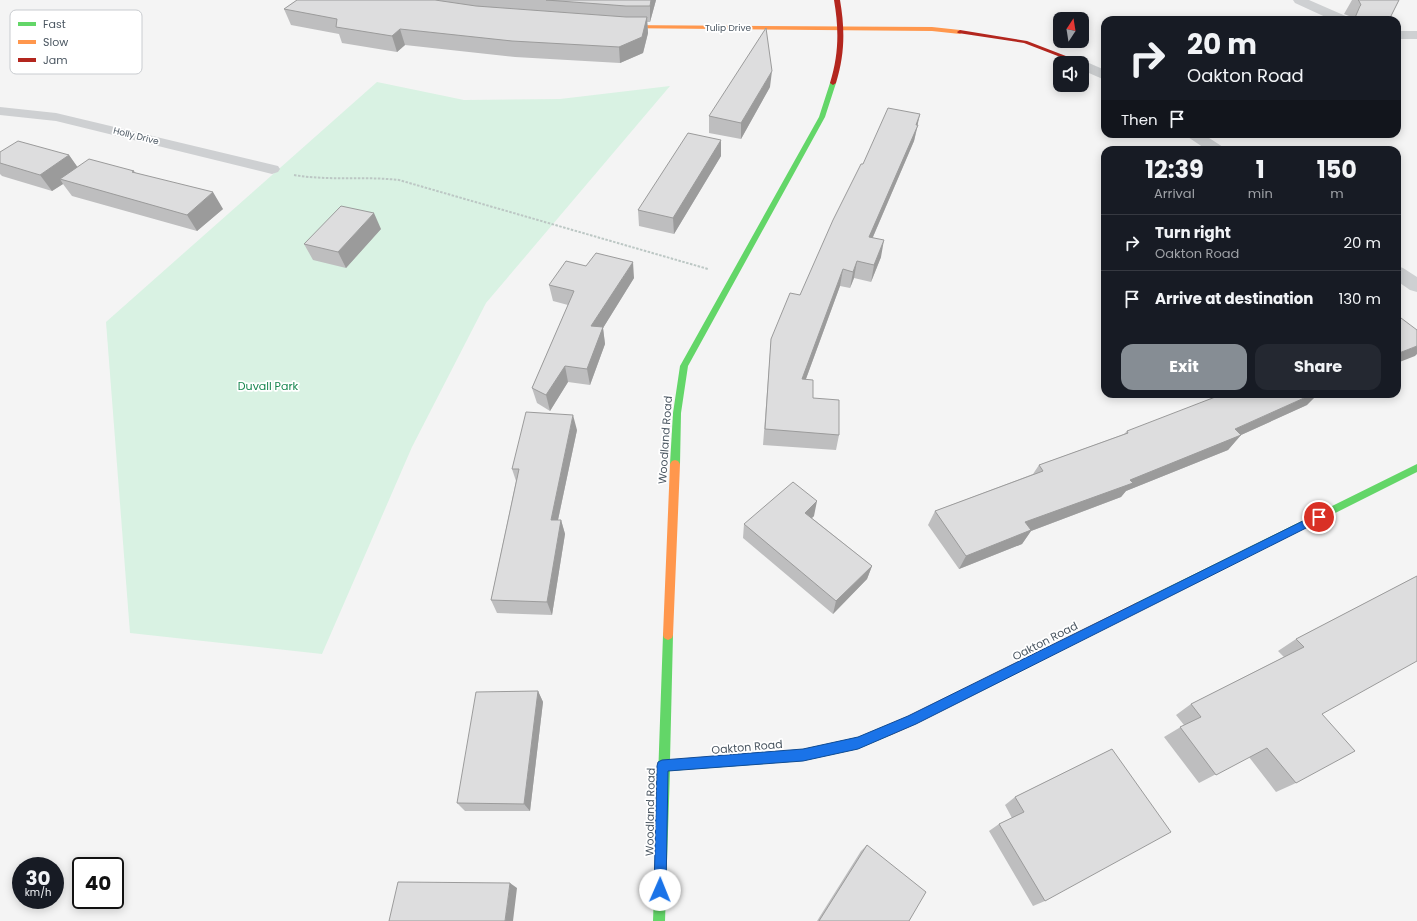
<!DOCTYPE html>
<style>
:root{--surface:#171b24;--page:#242831;--text:#f1f3f6;--muted:#9ea1a6;--line:#363941;--accent:#868d94}
body{margin:0;font-family:Poppins,sans-serif;background:var(--page);color:var(--text);height:100vh;display:flex;flex-direction:column;font-size:15px;white-space:nowrap}
*{box-sizing:border-box;margin:0}
p{font-size:13px;color:var(--muted)}
.icon{flex:none;width:22px;height:22px;fill:none;stroke:currentColor;stroke-width:2;stroke-linecap:round;stroke-linejoin:round}
.map{position:relative;flex:1;overflow:hidden}
.sheet{position:absolute;left:1101px;top:146px;width:300px;height:252px;display:flex;flex-direction:column;background:var(--surface);border-radius:12px;box-shadow:0 2px 10px #0003}
.sheet>*{flex:none}
.hud{position:absolute;left:1101px;top:16px;width:300px;height:122px;border-radius:12px;box-shadow:0 2px 10px #0003;background:#171b24;color:var(--text);overflow:hidden}
.needle{width:26px;rotate:12deg}
.tools{position:absolute;left:1053px;top:12px;display:grid;gap:8px}
.tools a{display:grid;place-items:center;width:36px;height:36px;border-radius:8px;background:var(--surface);box-shadow:0 2px 10px #0003;font-size:20px}
.speed{position:absolute;left:12px;top:857px;display:flex;gap:8px;font-size:20px;font-weight:700;text-align:center}
.speed>*{display:grid;place-content:center;width:52px;height:52px;border-radius:50%;background:var(--surface);box-shadow:0 2px 10px #0003;line-height:1}
.speed small{font-size:10px;font-weight:400}
.speed .limit{border:2px solid #111;border-radius:6px;background:#fff;color:#111}
.pin{position:absolute;display:grid;place-items:center;width:34px;height:34px;color:#fff;margin:-17px;border:2px solid #fff;border-radius:50%;box-shadow:0 1px 4px #0007}
.me{position:absolute;width:44px;margin:-22px;rotate:1deg;stroke-linejoin:round;filter:drop-shadow(0 0 3px #0008)}
.turn{display:flex;align-items:center;gap:14px;height:84px;padding:0 20px;font-size:18px}
.turn .icon{width:52px;height:52px;stroke-width:2.5}
.turn b{display:block;font-size:28px;line-height:34px}
.then{display:flex;align-items:center;height:38px;padding:0 20px;background:#0003;gap:8px;font-size:15px}
.eta{display:flex;justify-content:space-evenly;align-items:center;height:68px;text-align:center}
.eta b{font-size:24px;font-weight:700;line-height:28px}
.button{display:flex;gap:8px;margin-top:auto;padding:8px 20px}
.button a{flex:1;height:46px;border-radius:12px;background:var(--accent);color:#fff;font-size:16px;font-weight:700;line-height:46px;text-align:center}
.button a+a{background:var(--page);color:var(--text)}
ul{padding:0;list-style:none}
li{display:flex;align-items:center;gap:12px;height:56px;padding:0 20px;border-top:1px solid var(--line)}
li div{flex:1}
li b{display:block;font-size:15px}
li em{font-style:normal}
.map>svg:first-child{display:block}
.green{fill:#d9f2e3}
.lines{fill:none;stroke-linecap:round;stroke-linejoin:round}
.path{stroke:#bcc7c4;stroke-width:2;stroke-dasharray:2.5 1.5;stroke-linecap:butt}
.street{fill:#ced0d2;fill-rule:evenodd}
.fast{fill:#63d668;fill-rule:evenodd}
.slow{fill:#ff974d;fill-rule:evenodd}
.jam{fill:#b3261e;fill-rule:evenodd}
.wall{fill:#bebebf}
.shaded-wall{fill:#9b9b9b}
.building{fill:#ddddde;stroke:#9b9b9b}
.route{fill:#1a73e8;stroke:#114b97}
.labels{text-anchor:middle;dominant-baseline:central;stroke-width:3.5;stroke-linejoin:round;paint-order:stroke}
.far-street-label{font-size:9px;fill:#4a5661;stroke:#fff}
.park-label{font-size:11px;fill:#17864f;stroke:#fff}
.street-label{font-size:11px;fill:#4a5661;stroke:#fff}
.key{fill:#fff;stroke:#c9ccd0;stroke-width:1}
.key-label{font-size:11px;fill:#4a5661}
</style>
<div class="map">
<svg width="1417" height="921" viewBox="0 0 1417 921">
<rect width="100%" height="100%" fill="#f4f4f4"/>
<path class="green" d="M377,82L464,100L560,99L670,86L486,303L412,447L322,654L130,633L106,322Z"/>
<g class="lines">
<path class="path" d="M294,175C329,181 364,176 399,180L708,269"/>
<path class="street" d="M1293,0H1309L1348,17L1350,20H1332L1295,3Z
M1397,31H1417V39H1397Z
M1082,60L1105,70V80L1082,70V63H1076Z
M0,107L56,113L278,166L280,169L278,172L272,174L56,121L0,115Z
M1185,134H1203L1223,147L1225,150H1207L1188,137Z
M1397,266L1403,268L1417,277V292L1410,290L1397,281Z"/>
<path class="fast" d="M833,81L836,83L825,117L688,366L681,413L680,464L678,467H672L670,464L673,413L680,366L819,117L830,83Z
M1417,464V472L1142,610L1138,612L1134,610L1133,607L1134,604Z
M668,630L672,632L673,635L670,760L803,749L858,737L889,724L893,726L895,730L893,734L858,749L803,761L670,771L665,921H653L663,635L664,632Z"/>
<path class="slow" d="M619,25L932,27L960,30L963,32L960,34L932,31L617,28V26Z
M675,460L678,461L680,464L673,635L672,638L668,640L664,638L663,635L670,464L672,461Z
M1138,602L1142,604L1143,607L1142,610L916,724L889,736L885,734L883,730L885,726L908,716Z"/>
<path class="jam" d="M834,0H840C845,29 845,54 836,83L833,85L830,83C839,54 839,29 834,0Z
M960,30L1027,41L1084,63L1082,64V63H1076L1024,43L958,33L957,32Z"/>
</g>
<path class="wall" d="M297,0H656L650,22H647L648,33L643,53L620,63L515,57L405,45L397,52L342,43L339,34L291,25L284,9Z
M1352,0H1399L1389,20H1351V19L1349,16L1344,14Z
M770,87L741,139L709,133V116Z
M918,125L914,141L873,237L881,257L871,282L854,278L850,288L840,286L806,379L813,398L839,435L836,450L763,445L771,339L800,295L863,164Z
M721,140V156L674,234L639,226L638,210Z
M0,152L69,155L77,167L134,171L136,173L223,209L197,231L72,196L63,184L52,191L2,176L0,174Z
M381,229L346,268L313,260L304,244Z
M634,278L603,328L605,344L590,385L568,382L550,411L537,403L532,388L568,305L553,301L549,285Z
M1307,405L1241,435L1228,450L1126,491L1121,497L1031,531L1022,544L959,569L928,525L935,511L1033,474L1039,465L1124,434L1127,431Z
M577,430L558,520H561L565,534L552,615L497,613L491,600L516,481L512,469Z
M814,516L812,518L872,566L867,579L833,614L743,538L744,524Z
M1417,576L1322,714L1296,783L1276,792L1249,757L1199,783L1164,737L1184,725L1176,715L1191,704L1284,657L1278,651L1296,639Z
M538,691L543,702L530,811H465L457,803Z
M1112,749L1045,901L1033,906L989,831L999,824L1012,818L1005,805L1015,797Z
M867,845L909,921H817L861,851Z"/>
<path class="shaded-wall" d="M651,0H656L650,22V6Z
M647,17L648,33L643,53L620,63L619,47Z
M400,29L405,45L397,52L392,36Z
M772,71L770,87L741,139V123Z
M920,114L914,141L866,253L869,237Z
M721,140V156L674,234L673,218Z
M69,155L81,172L60,179L63,184L52,191L40,175Z
M213,192L223,209L197,231L187,215Z
M374,213L381,229L346,268L338,252Z
M884,240L881,257L871,282L874,265Z
M857,261L854,278L850,288L853,272Z
M633,262L634,278L603,328L605,344L590,385L587,369L591,326Z
M843,269L840,286L800,395L802,379Z
M1417,346V354L1415,356L1397,363V355L1399,353Z
M565,366L568,382L550,411L546,395Z
M1313,394H1318L1307,405L1241,435L1228,450L1126,491L1121,497L1031,531L1022,544L959,569L966,556L1025,522L1130,480L1235,429Z
M573,415L577,430L555,534L551,520Z
M817,501L814,516L802,527L805,513Z
M561,520L565,534L552,615L547,602Z
M872,566L867,579L833,614L836,601Z
M538,691L543,702L530,811L524,804Z
M510,883L517,888L513,921H505Z"/>
<path class="building" d="M297,0H435L476,6L626,17H647L642,37L619,47L512,41L400,29L392,36L336,27L337,19L284,9Z
M546,0H651L650,6H626Z
M1358,0H1399L1389,20H1354L1360,6L1361,5L1359,1Z
M766,28L772,71L741,123L709,116Z
M888,108L920,114L916,125H918L869,237L884,240L874,265L857,261L853,272L843,269L802,379L813,380V398L839,400V435L765,429L771,339L790,293L800,295L833,220L861,164H863Z
M688,133L721,140L673,218L638,210Z
M18,141L69,155L40,175L0,163V152Z
M89,159L134,171L132,172L213,192L187,215L60,179Z
M341,206L374,213L338,252L304,244Z
M596,253L633,262L591,326L603,327L587,369L565,366L546,395L532,388L574,291L549,285L566,261L586,266Z
M1397,315L1417,330V346L1399,353L1397,351Z
M1223,394H1313L1235,429L1241,435L1130,480L1133,483L1025,522L1031,530L966,556L935,511L1043,471L1039,465L1128,433L1127,431Z
M526,412L573,415L551,520H561L547,602L491,600L519,469H512Z
M793,482L817,501L805,513L872,566L836,601L744,524Z
M1417,576V661L1322,714L1355,751L1296,783L1267,748L1216,775L1180,727L1201,717L1191,704L1304,647L1296,639Z
M538,691L524,804L457,803L476,692Z
M1112,749L1171,832L1045,901L999,824L1024,812L1015,797Z
M867,845L926,892L909,921H819Z
M398,882L510,883L505,921H389Z"/>
<path class="route" d="M1319,513L1322,514L1324,517L1322,520L916,724L858,749L803,761L668,771L666,890L664,894L660,896L656,894L654,890L657,766L658,762L662,760L803,749L858,737L908,716Z"/>
<g class="labels">
<g class="far-street-label">
<text x="728" y="28">Tulip Drive</text>
<text transform="translate(136 136) rotate(14)">Holly Drive</text>
</g>
<g class="park-label">
<text x="268" y="386">Duvall Park</text>
</g>
<g class="street-label">
<text transform="translate(665 440) rotate(-86)">Woodland Road</text>
<text transform="translate(1045 641) rotate(-27)">Oakton Road</text>
<text transform="translate(747 747) rotate(-5)">Oakton Road</text>
<text transform="translate(650 812) rotate(-89)">Woodland Road</text>
</g>
</g>
<rect x="10" y="10" width="132" height="64" rx="6" class="key"/>
<rect x="18" y="22" width="18" height="4" fill="#63d668"/>
<rect x="18" y="40" width="18" height="4" fill="#ff974d"/>
<rect x="18" y="58" width="18" height="4" fill="#b3261e"/>
<g class="key-label">
<text x="43" y="28">Fast</text>
<text x="43" y="46">Slow</text>
<text x="43" y="64">Jam</text>
</g>
</svg>
<div class="tools">
<a><svg class="needle" viewBox="-14 -14 28 28"><path d="M0-13l5 13h-10z" fill="#e53935"/><path d="M0 13l5-13h-10z" fill="#9ea1a6"/></svg></a>
<a><svg class="icon" aria-label="sound" viewBox="0 0 24 24"><path d="M4 9h4l5-4v14l-5-4H4zM17 9q2 3 0 6"/></svg></a>
</div>
<div class="speed"><div>30<small>km/h</small></div><div class="limit">40</div></div>
<div class="pin" style="left:1319px;top:517px;background:#d93025"><svg class="icon" aria-label="arrive" viewBox="0 0 24 24"><path d="M6 21V4h12l-3 4 3 4H6"/></svg></div>
<svg class="me" style="left:660px;top:890px" viewBox="-20 -20 40 40"><circle r="19" fill="#fff"/><path d="M0-13L10 11 0 6-10 11z" fill="#1a73e8"/></svg>
<div class="hud">
<div class="turn"><svg class="icon" aria-label="right" viewBox="0 0 24 24"><path d="M7 20v-9h11M14 6l5 5-5 5"/></svg><div><b>20 m</b>Oakton Road</div></div>
<div class="then">Then<svg class="icon" aria-label="arrive" viewBox="0 0 24 24"><path d="M6 21V4h12l-3 4 3 4H6"/></svg></div>
</div>
<section class="sheet">
<div class="eta">
<div><b>12:39</b><p>Arrival</p></div>
<div><b>1</b><p>min</p></div>
<div><b>150</b><p>m</p></div>
</div>
<ul>
<li><svg class="icon" aria-label="right" viewBox="0 0 24 24"><path d="M7 20v-9h11M14 6l5 5-5 5"/></svg><div><b>Turn right</b><p>Oakton Road</p></div><em>20 m</em></li>
<li><svg class="icon" aria-label="arrive" viewBox="0 0 24 24"><path d="M6 21V4h12l-3 4 3 4H6"/></svg><div><b>Arrive at destination</b></div><em>130 m</em></li>
</ul>
<div class="button"><a>Exit</a><a>Share</a></div>
</section>
</div>
